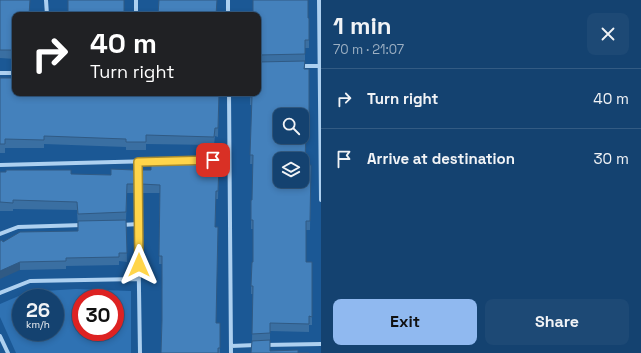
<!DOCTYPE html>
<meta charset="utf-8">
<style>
:root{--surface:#144270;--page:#1d4975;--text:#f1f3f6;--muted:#9db0c3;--line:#335b83;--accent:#90b9f0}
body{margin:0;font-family:"Space Grotesk",sans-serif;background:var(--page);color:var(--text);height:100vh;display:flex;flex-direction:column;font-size:15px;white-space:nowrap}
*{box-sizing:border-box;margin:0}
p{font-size:13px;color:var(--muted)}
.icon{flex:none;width:22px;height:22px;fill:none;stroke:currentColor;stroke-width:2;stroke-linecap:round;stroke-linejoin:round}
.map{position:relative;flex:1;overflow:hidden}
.sheet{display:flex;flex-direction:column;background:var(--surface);width:320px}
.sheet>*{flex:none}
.banner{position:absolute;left:12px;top:12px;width:249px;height:84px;border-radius:8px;box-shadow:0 2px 6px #0003,0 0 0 1px var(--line);background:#202124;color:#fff;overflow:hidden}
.buttons{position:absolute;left:273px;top:108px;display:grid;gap:8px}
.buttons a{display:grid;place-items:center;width:36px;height:36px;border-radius:8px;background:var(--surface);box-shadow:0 2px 6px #0003,0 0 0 1px var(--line);font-size:20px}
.speed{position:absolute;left:12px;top:289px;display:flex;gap:8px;font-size:20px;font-weight:700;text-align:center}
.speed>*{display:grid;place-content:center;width:52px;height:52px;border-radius:50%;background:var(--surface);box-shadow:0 2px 6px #0003,0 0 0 1px var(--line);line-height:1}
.speed small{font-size:10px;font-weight:400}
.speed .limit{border:6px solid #d22;background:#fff;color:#111}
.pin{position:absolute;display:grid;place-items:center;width:34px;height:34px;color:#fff;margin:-17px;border-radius:8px;box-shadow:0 2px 6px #0006}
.me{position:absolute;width:44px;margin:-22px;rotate:0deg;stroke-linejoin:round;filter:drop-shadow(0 0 3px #0008)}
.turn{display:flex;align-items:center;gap:14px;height:84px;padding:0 12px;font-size:18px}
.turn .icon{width:52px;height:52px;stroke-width:2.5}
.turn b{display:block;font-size:28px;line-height:34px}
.round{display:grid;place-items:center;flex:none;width:42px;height:42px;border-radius:8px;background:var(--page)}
.head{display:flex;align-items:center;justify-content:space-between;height:68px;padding:0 12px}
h1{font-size:24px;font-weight:800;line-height:30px}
.action{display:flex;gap:8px;margin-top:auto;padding:8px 12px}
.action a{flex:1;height:46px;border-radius:8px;background:var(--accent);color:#111;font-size:16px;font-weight:800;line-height:46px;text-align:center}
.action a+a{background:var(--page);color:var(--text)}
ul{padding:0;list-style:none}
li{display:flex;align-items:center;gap:12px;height:60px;padding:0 12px;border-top:1px solid var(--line)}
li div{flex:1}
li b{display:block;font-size:15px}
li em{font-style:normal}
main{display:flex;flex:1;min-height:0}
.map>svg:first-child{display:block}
.green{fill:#2f72b3;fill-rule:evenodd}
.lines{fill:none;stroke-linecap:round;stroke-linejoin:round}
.street{stroke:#add0f0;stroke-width:4}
.wall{fill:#3a6fa2}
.shaded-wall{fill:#305a84}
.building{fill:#4481bc;stroke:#305a84;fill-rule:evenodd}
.route-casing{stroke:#a68a30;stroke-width:10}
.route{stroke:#ffd54a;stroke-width:7}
</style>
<main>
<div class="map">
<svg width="321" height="353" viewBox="0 0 321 353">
<rect width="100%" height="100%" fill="#1b5895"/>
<path class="green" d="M76,289L131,291V353H16L0,317V304L28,292ZM21,298H55V332H21ZM81,298H115V332H81Z"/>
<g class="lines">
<path class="street" d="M46,0L47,15
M136,0V15
M228,0V15
M319,0L321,200
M299,66H321
M0,73H15
M229,93L231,353
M137,161L140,353
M0,165L229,159
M121,225L139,224
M0,234L18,227L83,225
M0,293L30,281L139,279
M0,336L8,353
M265,345L321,344
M231,346L256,345"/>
</g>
<path class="wall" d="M0,0L15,15V59L0,58Z
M258,15L309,18V48H305V69H309V131H306L305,165H311L310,230H306V262H312V325H309V332L270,331V351L251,353L252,341L253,294H251V286L253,262V229H251V220L252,200L253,164H250L252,105H250V93H258Z
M0,78L219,93L218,137L215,136L214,145L146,144V150H126V147L44,144V148H5V153H0Z
M219,164L218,199H216L215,227L216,323H220V353H161L162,321V264H159L160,193H141V170H151Z
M134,170V193H127L126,221L127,262L119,261V265L66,266V269L20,270L3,242L78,231L77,210L13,209V211H0V172L71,174L111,175Z"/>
<path class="shaded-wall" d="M20,262V270L0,279V271Z"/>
<path class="building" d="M0,0H30L29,15H15V50H0Z
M68,0H124V15H68Z
M159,0H217L216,15H158Z
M253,0H308V18H309V40H305V54L258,55V15H253Z
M305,61L304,69H309V123H306L305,165H311L310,221H306V262H312V317L309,316V324L270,323V333L252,334L253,286H251L252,262H253V220H251V200H252L253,155H250L252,97H250V93H258V62ZM280,115H302V137H280ZM280,159H302V181H280Z
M0,78H15V93H219L218,128H215L214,137L146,135V142H126V139L44,136V140L5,139V144H0Z
M151,163L219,164L218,191H216L215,227H218L216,323H220V348H218V353H161L162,320V256H159L160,185L141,184V170H151Z
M111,169L134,170V184H127L126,212L78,214L77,202L13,200V203L0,202V172H6V170H71V174L111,175Z
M126,220L127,253H119V257L66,258V261L20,262L0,271V241L2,240L3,242L20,232L78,231V221Z
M270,340V351L298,350V353H309H251L252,341Z"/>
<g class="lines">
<g class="route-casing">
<path id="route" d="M139,265L138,162L213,160"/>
</g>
<use href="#route" class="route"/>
</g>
</svg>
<div class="buttons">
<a><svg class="icon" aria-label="search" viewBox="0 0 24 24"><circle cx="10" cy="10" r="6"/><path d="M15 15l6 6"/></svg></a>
<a><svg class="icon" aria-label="layers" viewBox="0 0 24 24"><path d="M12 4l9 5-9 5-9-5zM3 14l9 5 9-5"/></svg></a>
</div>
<div class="speed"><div>26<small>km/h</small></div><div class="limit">30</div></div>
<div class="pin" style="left:213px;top:160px;background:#d93025"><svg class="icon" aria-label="arrive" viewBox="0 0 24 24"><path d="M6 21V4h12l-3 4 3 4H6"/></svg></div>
<svg class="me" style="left:139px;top:265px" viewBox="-20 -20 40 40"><path d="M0-17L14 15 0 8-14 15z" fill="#ffd54a" stroke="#fff" stroke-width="4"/></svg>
<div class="banner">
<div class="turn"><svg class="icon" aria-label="right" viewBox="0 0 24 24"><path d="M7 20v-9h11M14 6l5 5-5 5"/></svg><div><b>40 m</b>Turn right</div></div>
</div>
</div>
<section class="sheet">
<div class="head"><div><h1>1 min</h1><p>70 m · 21:07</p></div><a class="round"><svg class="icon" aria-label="close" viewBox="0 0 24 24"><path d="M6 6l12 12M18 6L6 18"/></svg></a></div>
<ul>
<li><svg class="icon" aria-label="right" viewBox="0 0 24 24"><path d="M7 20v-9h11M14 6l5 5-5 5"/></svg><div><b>Turn right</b></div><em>40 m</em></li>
<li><svg class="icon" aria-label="arrive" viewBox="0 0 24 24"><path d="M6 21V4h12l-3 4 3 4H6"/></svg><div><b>Arrive at destination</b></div><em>30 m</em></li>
</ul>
<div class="action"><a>Exit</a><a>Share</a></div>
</section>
</main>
